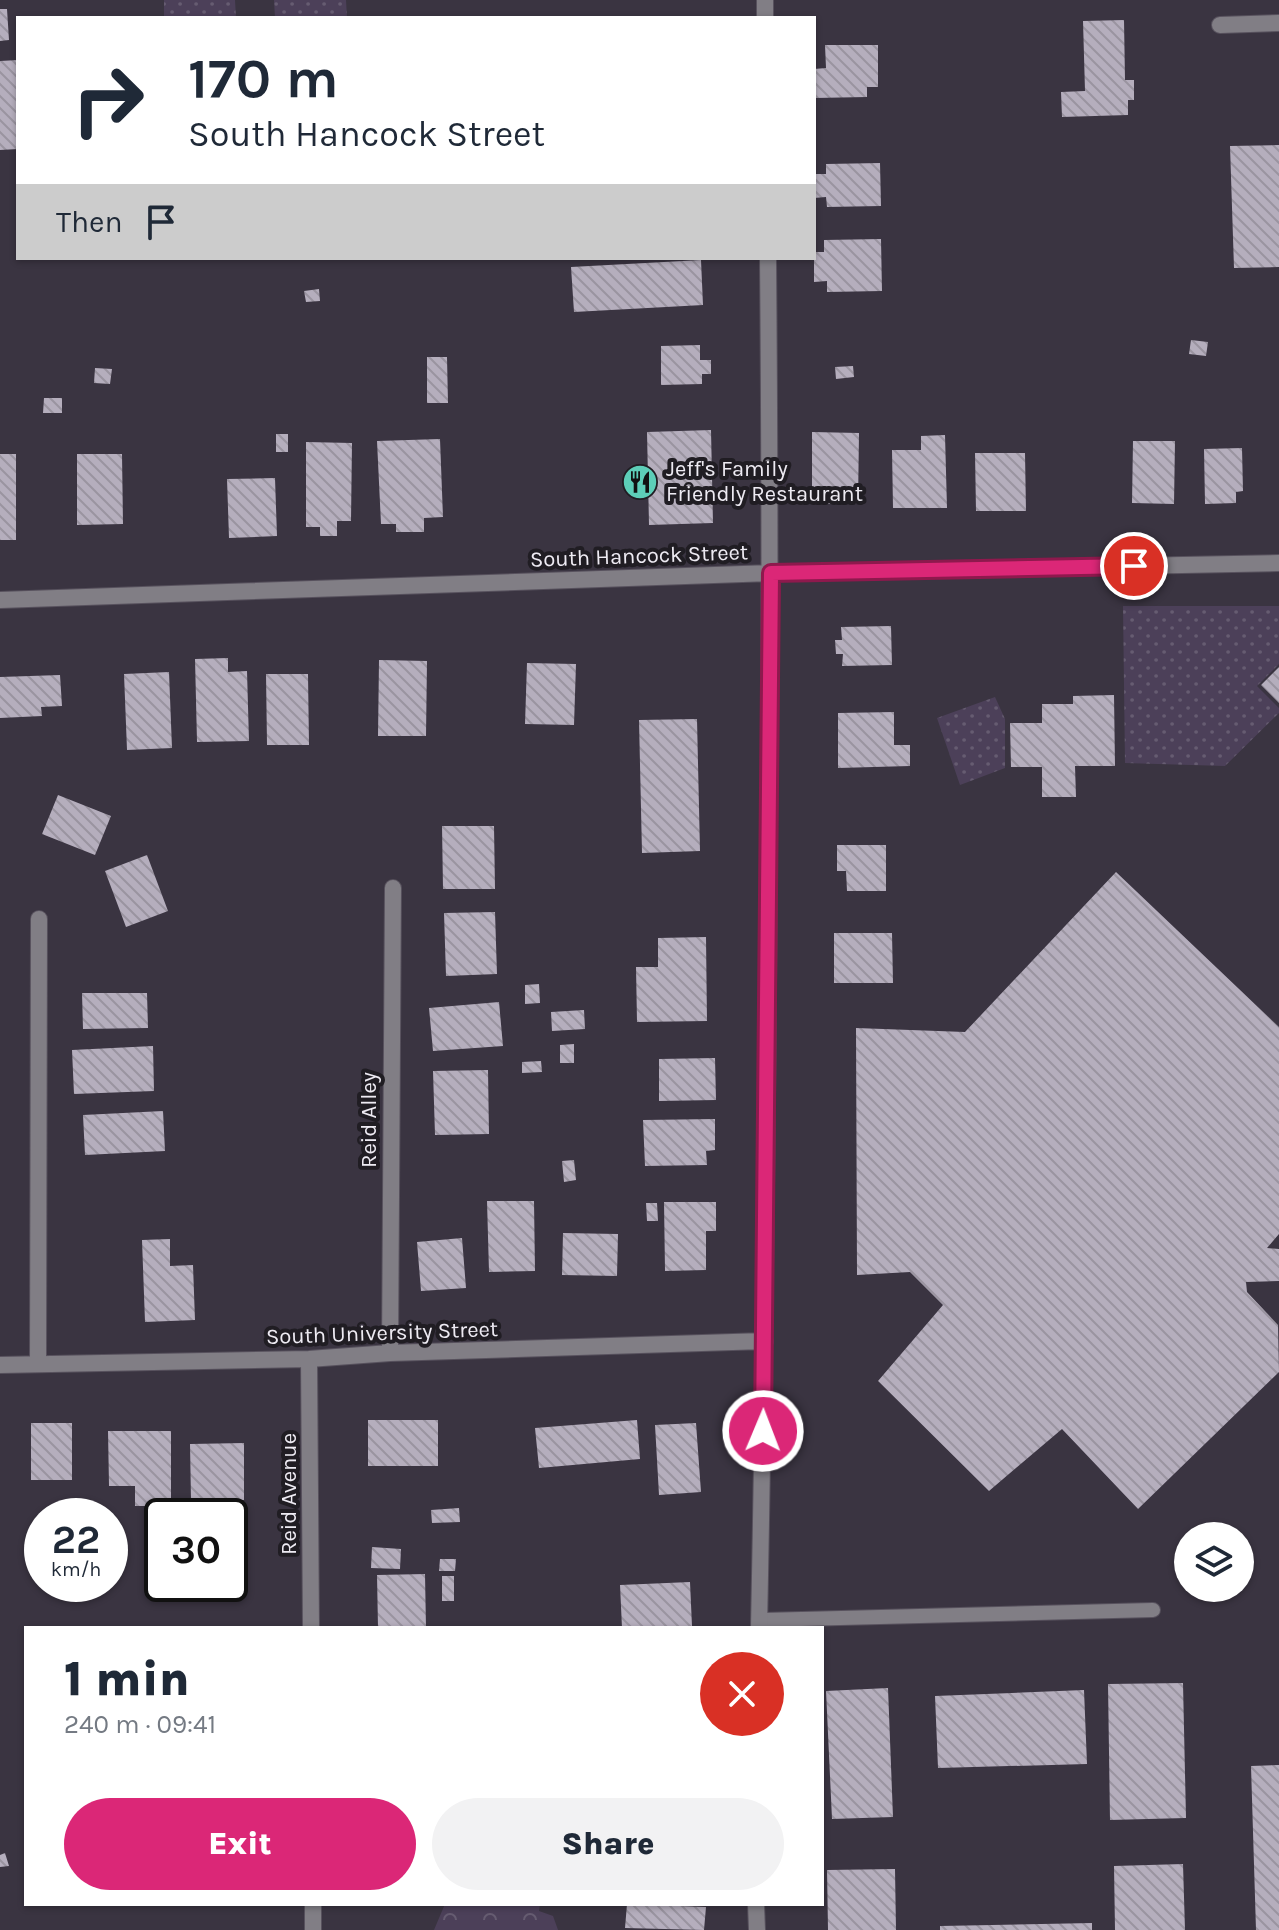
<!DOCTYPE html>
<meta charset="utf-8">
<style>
:root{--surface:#fff;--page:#f2f2f3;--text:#1f2937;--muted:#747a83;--accent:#db2777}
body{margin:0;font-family:Karla,sans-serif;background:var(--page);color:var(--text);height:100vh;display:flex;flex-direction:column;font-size:30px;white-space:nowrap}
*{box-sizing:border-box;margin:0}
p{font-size:26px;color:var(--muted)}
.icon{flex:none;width:44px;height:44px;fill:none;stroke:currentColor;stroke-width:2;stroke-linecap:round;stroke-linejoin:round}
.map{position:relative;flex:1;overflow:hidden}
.sheet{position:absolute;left:24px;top:1626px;width:800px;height:280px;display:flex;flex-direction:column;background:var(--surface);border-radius:0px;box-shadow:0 2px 6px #0004}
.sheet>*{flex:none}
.banner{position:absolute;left:16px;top:16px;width:800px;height:244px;border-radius:0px;box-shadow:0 2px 6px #0004;background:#fff;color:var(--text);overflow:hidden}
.fabs{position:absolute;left:1174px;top:1522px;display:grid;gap:16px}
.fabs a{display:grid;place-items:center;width:80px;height:80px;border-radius:50%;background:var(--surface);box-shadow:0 2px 6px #0004;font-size:40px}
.speed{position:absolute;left:24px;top:1498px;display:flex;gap:16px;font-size:40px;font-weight:700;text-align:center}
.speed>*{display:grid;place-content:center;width:104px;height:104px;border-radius:50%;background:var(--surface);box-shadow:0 2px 6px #0004;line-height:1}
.speed small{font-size:20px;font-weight:400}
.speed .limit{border:4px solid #111;border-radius:12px;background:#fff;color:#111}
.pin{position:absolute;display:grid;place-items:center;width:68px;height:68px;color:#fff;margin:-34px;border:4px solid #fff;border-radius:50%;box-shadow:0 2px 8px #0007}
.me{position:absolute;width:88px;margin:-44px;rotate:1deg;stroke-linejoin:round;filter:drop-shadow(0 0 6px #0008)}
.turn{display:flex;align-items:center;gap:28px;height:168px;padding:0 40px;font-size:36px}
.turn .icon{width:104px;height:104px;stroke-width:2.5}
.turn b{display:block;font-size:56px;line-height:68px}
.then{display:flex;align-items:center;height:76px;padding:0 40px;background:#0003;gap:16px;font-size:30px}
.round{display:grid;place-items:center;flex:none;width:84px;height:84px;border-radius:42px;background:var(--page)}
.overview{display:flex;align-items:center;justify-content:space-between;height:136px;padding:0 40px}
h1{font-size:48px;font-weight:800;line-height:60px}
.button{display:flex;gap:16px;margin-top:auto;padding:16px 40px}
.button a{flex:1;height:92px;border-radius:48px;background:var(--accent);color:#fff;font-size:32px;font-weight:800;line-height:92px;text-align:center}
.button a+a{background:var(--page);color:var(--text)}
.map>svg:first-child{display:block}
.forest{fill:url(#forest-crowns)}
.park{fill:url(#park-dots)}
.building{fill:url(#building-back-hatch)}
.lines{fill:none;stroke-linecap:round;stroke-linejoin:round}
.lane-casing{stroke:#57515d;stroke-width:16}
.street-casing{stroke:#57515d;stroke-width:18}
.lane{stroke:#817e85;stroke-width:14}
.street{stroke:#817e85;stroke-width:16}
.route-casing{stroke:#8e194d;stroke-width:20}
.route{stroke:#db2777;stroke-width:14}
.labels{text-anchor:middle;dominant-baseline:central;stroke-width:8;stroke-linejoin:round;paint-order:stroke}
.poi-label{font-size:22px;fill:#eeebf3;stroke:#201d23;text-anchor:start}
.street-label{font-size:22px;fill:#eeebf3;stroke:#201d23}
</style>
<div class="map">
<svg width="1279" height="1930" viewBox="0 0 1279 1930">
<defs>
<pattern id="forest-crowns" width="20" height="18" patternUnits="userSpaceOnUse" patternTransform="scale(2)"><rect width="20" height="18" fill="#4c4059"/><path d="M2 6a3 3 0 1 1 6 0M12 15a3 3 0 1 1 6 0" fill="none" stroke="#665c71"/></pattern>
<pattern id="park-dots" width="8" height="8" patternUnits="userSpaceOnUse" patternTransform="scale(2)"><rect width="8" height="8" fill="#4c4059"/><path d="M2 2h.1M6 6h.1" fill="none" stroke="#665c71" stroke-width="1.8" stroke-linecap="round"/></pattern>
<pattern id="building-back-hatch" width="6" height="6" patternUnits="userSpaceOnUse" patternTransform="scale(2)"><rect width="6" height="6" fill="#b5aebd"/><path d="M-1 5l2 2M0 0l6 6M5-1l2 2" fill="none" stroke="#9a94a0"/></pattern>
</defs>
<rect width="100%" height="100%" fill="#3a3441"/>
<path class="forest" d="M445,1904H540L539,1911L553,1916L558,1930H434Z"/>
<path class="park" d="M164,0H235L236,18H164Z
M274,0H346L347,18H275Z
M1123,606H1279V664L1257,686L1279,708V713L1225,766L1125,763Z
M995,697L1005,719V768L960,785L937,718Z"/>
<path class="building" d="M0,9H7L9,40L0,41Z
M1124,20L1125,80H1134V100H1128V115L1062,117L1061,92L1085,91L1083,21Z
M825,45H878V87H867V97L815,98L814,69L826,68Z
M18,60V149L0,150V61Z
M1279,145V267L1234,268L1230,146Z
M880,163L881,206L827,207L826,197L814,198V174H826V164Z
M881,239L882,291L827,292V281L814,282V252H824V240Z
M701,260L703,305L574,312L571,267Z
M319,289L320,301L306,302L304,291Z
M1191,340L1208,342L1206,356L1189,354Z
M700,345V360H711V374H702V384L661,385V346Z
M427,357H447L448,403H427Z
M853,366L854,377L836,379L835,367Z
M95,368L112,369L110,384L94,383Z
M44,398H62V413H43Z
M711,430L713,523L649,525L647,432Z
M812,432L859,433L858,504H826V493H812Z
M276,434H288V452H276Z
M945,435L947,508H893L892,450H921V436Z
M440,439L443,517L424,518V532H396V524H381L377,441Z
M1133,441H1175L1174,504L1132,503Z
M306,442L352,443L351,521H337V536H320V527H306Z
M1242,448L1243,491L1236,492V503L1205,504L1204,449Z
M975,453H1025L1026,511H976Z
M0,454H16V540H0Z
M77,454H122L123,524L77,525Z
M275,478L277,536L229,538L227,479Z
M891,626L892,665L842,666L843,654H836L835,640H842L841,627Z
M228,658V672L247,671L249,741L197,742L195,659Z
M379,660L427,661L426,736H378Z
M527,663L576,664L574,725L525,724Z
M1279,667V703L1261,685Z
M169,672L172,748L127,750L124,674Z
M266,674H308L309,745H267Z
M60,675L62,706L41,707L42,716L0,718V677Z
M1114,695L1115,766H1075L1076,797H1042V767H1011L1010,723H1042V704H1073V696Z
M894,712V745H910V766L838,768V713Z
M697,719L700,851L642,853L639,720Z
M58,795L111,816L95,855L42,834Z
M442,826H494L495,889H443Z
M837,845H886V891H847L846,871H837Z
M147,855L168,911L126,927L105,871Z
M1116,872L1279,1027V1234L1267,1248L1279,1249V1281L1246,1282L1247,1292L1278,1325L1279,1372L1138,1509L1062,1429L989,1491L878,1381L943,1305L910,1272L857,1275L856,1028L965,1032Z
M495,912L497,974L446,976L444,913Z
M834,933H892L893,983H834Z
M706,937L707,1021L637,1022L636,967H658V938Z
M539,984L540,1003L525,1004V985Z
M82,993H147L148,1028L83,1029Z
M499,1002L503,1046L433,1051L429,1008Z
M584,1010L585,1029L552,1031L551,1012Z
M574,1044V1063H560V1045Z
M153,1046L154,1091L74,1094L72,1050Z
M715,1058L716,1100L659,1101V1059Z
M541,1061L542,1072L522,1073V1062Z
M488,1070L489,1134L435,1135L433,1071Z
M163,1111L165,1151L85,1155L83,1115Z
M715,1119V1150L706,1151L707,1165L645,1166L643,1120Z
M574,1160L576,1180L564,1182L562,1161Z
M487,1201H534L535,1271L489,1272Z
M664,1202H716V1231H706V1270L665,1271Z
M646,1203H657L658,1221H647Z
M563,1233L618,1234L617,1276L562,1275Z
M462,1238L466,1288L421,1291L417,1242Z
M170,1239V1266L193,1265L195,1320L145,1322L142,1240Z
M368,1420H438V1466H368Z
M637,1420L640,1459L539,1468L535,1428Z
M31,1423H72V1480H31Z
M696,1423L701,1492L659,1495L655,1425Z
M108,1431H171V1506H135V1486H109Z
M244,1443V1500L191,1501L190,1444Z
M459,1508L460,1522L432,1523L431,1510Z
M372,1547L401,1549L400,1569L371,1568Z
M440,1559H456L455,1571H439Z
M425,1574L426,1628H378L377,1575Z
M442,1576H454V1601H442Z
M690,1582L692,1626L622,1628L620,1585Z
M1183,1683L1186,1818L1110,1820L1108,1684Z
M888,1688L893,1817L832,1819L826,1691Z
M1084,1690L1087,1764L938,1768L935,1696Z
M1279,1765V1930H1256L1251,1766Z
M5,1853L9,1866L0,1867V1855Z
M1183,1864L1185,1930H1115L1114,1866Z
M895,1869L896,1930H828L827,1870Z
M627,1904L706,1907L704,1930L625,1928Z
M1092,1923V1930H940V1926Z"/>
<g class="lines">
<g class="lane-casing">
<path id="lane" d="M759,1620L1153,1610"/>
</g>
<g class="street-casing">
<path id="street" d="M765,0V18
M1220,25L1279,23
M0,600L771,573L1279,563
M390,1353L393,888
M309,1359L311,1628
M38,1364L39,919
M0,1365L309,1359L390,1353L765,1341
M759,1628C768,1171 772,715 768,258
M313,1904V1930
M756,1904L757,1930"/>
</g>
<use href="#lane" class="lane"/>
<use href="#street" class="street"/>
</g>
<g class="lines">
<g class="route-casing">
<path id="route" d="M763,1431L771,573L1134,566"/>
</g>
<use href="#route" class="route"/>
</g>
<defs>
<g id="restaurant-disc" transform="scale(1.8)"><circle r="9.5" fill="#5dceb8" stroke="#201d23"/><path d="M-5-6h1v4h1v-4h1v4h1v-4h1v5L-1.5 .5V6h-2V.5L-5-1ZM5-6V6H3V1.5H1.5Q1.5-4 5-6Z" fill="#111"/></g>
</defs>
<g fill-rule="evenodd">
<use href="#restaurant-disc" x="640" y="482"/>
</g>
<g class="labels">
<g class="poi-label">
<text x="666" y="469">Jeff's Family<tspan x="666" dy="25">Friendly Restaurant</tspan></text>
</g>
<g class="street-label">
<text transform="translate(639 556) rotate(-2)">South Hancock Street</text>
<text transform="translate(369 1120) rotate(-90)">Reid Alley</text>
<text transform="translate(382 1333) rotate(-2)">South University Street</text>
<text transform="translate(289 1494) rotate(-90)">Reid Avenue</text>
</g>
</g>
</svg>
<div class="fabs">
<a><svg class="icon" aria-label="layers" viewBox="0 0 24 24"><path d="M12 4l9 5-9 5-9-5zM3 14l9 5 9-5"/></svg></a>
</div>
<div class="speed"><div>22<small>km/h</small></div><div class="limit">30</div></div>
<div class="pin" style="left:1134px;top:566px;background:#d93025"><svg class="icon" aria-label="arrive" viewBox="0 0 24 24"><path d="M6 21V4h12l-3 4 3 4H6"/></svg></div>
<svg class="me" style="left:763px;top:1431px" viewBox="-20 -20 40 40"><circle r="17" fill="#db2777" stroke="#fff" stroke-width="3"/><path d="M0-11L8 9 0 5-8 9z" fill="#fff"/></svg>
<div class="banner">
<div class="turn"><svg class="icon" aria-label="right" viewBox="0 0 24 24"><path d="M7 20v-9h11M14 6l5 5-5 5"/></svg><div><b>170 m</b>South Hancock Street</div></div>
<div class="then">Then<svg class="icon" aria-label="arrive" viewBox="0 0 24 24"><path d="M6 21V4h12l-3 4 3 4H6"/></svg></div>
</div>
<section class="sheet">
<div class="overview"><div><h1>1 min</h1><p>240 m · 09:41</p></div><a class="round" style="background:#d93025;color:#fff"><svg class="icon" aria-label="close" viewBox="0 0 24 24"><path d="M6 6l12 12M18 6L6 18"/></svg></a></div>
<div class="button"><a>Exit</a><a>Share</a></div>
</section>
</div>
